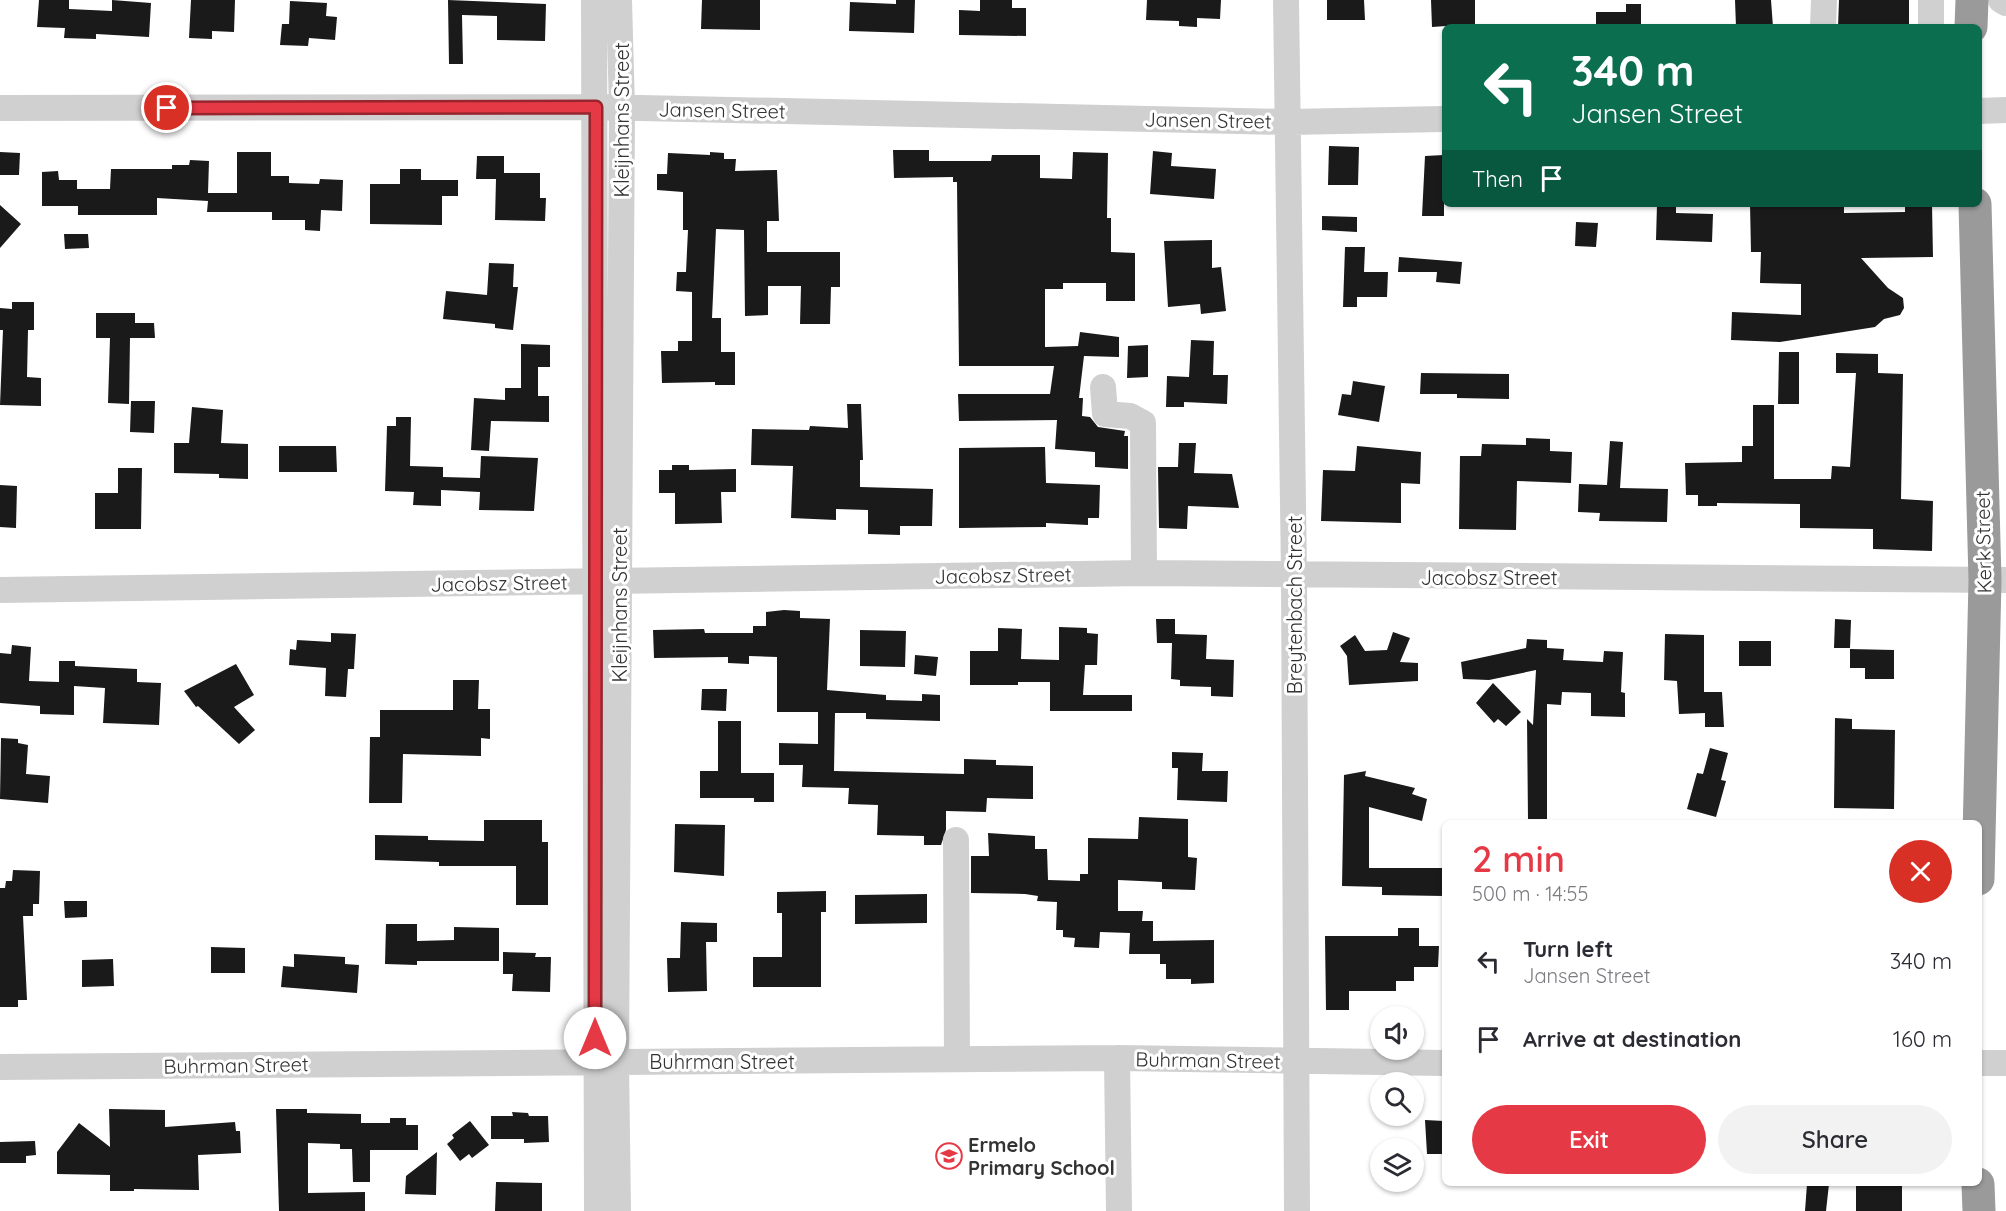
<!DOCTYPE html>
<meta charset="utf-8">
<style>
:root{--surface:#fff;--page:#f2f2f3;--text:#2b2b33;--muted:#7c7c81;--accent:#e63946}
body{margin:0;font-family:Quicksand,sans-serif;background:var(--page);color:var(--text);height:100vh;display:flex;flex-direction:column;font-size:22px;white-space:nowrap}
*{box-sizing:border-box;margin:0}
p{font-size:20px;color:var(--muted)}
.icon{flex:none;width:33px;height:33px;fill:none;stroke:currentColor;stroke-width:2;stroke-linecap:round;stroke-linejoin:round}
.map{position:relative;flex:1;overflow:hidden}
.side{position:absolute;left:1442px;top:820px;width:540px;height:366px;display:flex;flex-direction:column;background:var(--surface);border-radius:9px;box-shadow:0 2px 4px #0004}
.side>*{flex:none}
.top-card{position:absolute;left:1442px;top:24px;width:540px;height:183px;border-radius:9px;box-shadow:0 2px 4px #0004;background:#0b6e4f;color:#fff;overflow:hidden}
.controls{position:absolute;left:1370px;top:1006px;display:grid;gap:12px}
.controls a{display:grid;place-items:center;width:54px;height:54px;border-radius:50%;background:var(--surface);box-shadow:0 2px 4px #0004;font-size:30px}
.pin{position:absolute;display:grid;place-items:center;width:51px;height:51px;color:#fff;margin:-26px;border:3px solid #fff;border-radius:50%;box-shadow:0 2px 6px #0007}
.me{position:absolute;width:66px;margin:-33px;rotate:0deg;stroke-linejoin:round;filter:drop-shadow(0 0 4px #0008)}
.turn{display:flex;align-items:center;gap:21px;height:126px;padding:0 30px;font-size:27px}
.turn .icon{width:78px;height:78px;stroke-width:2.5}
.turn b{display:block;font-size:42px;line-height:51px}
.then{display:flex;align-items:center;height:57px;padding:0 30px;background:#0003;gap:12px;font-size:22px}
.round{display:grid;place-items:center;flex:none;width:63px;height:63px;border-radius:32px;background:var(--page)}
.headline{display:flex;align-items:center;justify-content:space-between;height:102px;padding:0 30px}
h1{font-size:36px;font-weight:600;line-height:45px;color:var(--accent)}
.action{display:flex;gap:12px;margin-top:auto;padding:12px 30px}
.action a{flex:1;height:69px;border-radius:36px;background:var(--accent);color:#fff;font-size:24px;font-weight:600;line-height:69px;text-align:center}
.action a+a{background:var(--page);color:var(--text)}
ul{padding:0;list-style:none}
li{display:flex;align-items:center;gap:18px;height:78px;padding:0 30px}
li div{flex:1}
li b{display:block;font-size:22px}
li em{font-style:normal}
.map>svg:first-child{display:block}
.building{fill:#1a1a1a}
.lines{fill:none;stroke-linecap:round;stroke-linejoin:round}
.minor{stroke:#d0d0d0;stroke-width:26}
.highway{stroke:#9a9a9a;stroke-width:33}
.route-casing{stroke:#96252e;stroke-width:15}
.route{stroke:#e63946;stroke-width:10}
.labels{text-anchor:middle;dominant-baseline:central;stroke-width:6;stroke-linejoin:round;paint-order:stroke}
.street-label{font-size:20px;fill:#333;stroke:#fff}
.poi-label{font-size:20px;font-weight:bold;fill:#333;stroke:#fff;text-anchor:start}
</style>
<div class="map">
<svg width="2006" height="1211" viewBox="0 0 2006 1211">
<rect width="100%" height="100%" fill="#fff"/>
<path class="building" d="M39,0H69V9L112,11V0L151,3L149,37L96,34V39L64,38L65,28L37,27Z
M191,0H235L234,32L212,31V39L189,38Z
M448,0L546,4L545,41L497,40V16L462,15L463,64H449Z
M702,0H760V30L701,29Z
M896,0H915L914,33L849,31L850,2L896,4Z
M980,0H1012V8H1026V36L959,35V10L980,11Z
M1147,0H1221L1220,19L1197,18V27L1179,26V21L1146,20Z
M1327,0H1364L1365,20H1327Z
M1431,0H1475V24L1432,27Z
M1735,0H1771L1773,27H1736Z
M1839,0H1909V27H1838Z
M290,1L327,3L326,16L337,17L335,40L309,38L308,46L280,45L282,24H289Z
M1626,4H1641V27H1596V12H1626Z
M1329,146L1359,147L1358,185H1328Z
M893,150H929V161H991L992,155H1040V178L1072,179L1073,152L1108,153L1107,218H1111V252L1135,253V301H1106V283H1063V289H1045V347L1078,346L1080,332L1119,337V357L1084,356L1079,398H1083L1082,416L1090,417L1098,427L1125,431L1124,436H1128V469L1095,467V452L1055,449L1057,420L959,421L958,394H1050L1054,366H959L957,182H953V177L894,178Z
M1153,151L1172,153L1171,166L1216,169L1214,199L1150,194Z
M0,152L20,153L19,175H0Z
M237,152H271V176H289V183L319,184L320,179L343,180L342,211L321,210L320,231L305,230V220H272V212H207L208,201L157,198V215H78V206H42V172L58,171L59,180H77V189H110L111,169H172V165H189L190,160L209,161L208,193H237Z
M710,152L724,153V159H736L735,171L777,170L779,221H767V252H840V287H831L830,324H800L801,286H768V315L745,316L744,230L716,229L712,318H721V352H735V385H715V382L662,383L661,351H678V341H692V292L676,291L677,272H686L688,230H683V192L657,190V174H667L668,153L710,155Z
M1444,155V216H1422L1425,156Z
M477,156H504V173H540V198H546L545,221L495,220L496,179H476Z
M400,169H421V180H458V196H442V225L370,224V184H400Z
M1657,204H1676V213L1713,214L1712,242L1656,240Z
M1750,204L1844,206V213L1905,212V204H1932L1933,257L1861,258L1888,288L1903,298L1904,308L1900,315L1884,319L1875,327L1780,342L1731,340L1732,312L1801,315V284L1760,283L1761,252H1751Z
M0,205L21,224L0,248Z
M1322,216L1357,217V232L1322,230Z
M1576,222L1598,223L1596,247L1575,246Z
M64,234H88L89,248L65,249Z
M1212,240V268L1221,267L1226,311L1201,314L1200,304L1168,307L1164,241Z
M1345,247H1365L1364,272H1388L1387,297H1357V307H1343Z
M1399,257L1462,262L1460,284L1436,282L1437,272H1398Z
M489,263L514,264L513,287H518L513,330L495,328V324L443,319L446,291L487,295Z
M12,302H34V330H28L27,377L41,378V406L0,405L3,330H0V308L12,309Z
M96,313H135V323H154L155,338H130L129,404L108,403L110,338H96Z
M1191,340L1214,341L1213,375H1228L1227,404L1184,402V407H1166L1167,376L1189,377Z
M521,344L550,345V367H538V396H549V422L491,421L489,451L471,450L474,398L505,400V388H521Z
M1148,345V377L1127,378L1128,346Z
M1779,352H1799V404H1778Z
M1836,353L1878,354V373L1903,374L1901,499L1933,501L1932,551L1873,549V529L1800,528V504L1717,503V506H1698V495H1686L1685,463L1742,462V446H1753V405H1774V479H1831L1832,466L1850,467L1856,373H1836Z
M1421,373L1509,374V399L1457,398V394H1420Z
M1353,381L1385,386L1379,422L1338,415L1342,394L1351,395Z
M131,401H155L154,433L130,432Z
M847,404H861L863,460H860V487L933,489L932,526H900V535L868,534V510L836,509V520L791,518L793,466L751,465L752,429L809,430L810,426L848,428Z
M192,407L223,410L221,443L248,444V479L219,478V474L174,473V443H189Z
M396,417H411L410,466L443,467V477L480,478L481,456L538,458L534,511L479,510L480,492L441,490V506L413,505L414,492L385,491L387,426H396Z
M1526,438L1550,439V451L1572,452L1571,483L1517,481L1516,530L1459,529L1460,456H1481L1482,444L1526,445Z
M1610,441L1623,442L1620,488L1668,489L1667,522L1599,521L1600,513L1578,512L1579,484L1607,485Z
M1179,443H1196L1194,473L1232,474L1239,508L1188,506L1187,529L1159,528L1158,467H1178Z
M279,446H336L337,472H279Z
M1357,446L1421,452L1420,484L1401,483V523L1321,521L1323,470L1355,471Z
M1045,447L1046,483L1100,485L1099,518H1088V525L1046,523V527L959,528V448Z
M672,465H689V470L736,469V492H721L722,523L675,524V493H659V470H672Z
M118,468H142L141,529H95V493H118Z
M0,485L17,486L16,528L0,527Z
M784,610L800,611V618L830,619L827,690L886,695V700L922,701V694L940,695V721L866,719V713H835L834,771L964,774V759L996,760V765L1033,766V799L987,798L986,812L946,811V830L941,845H924V836L877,835L878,805L848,804L849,788L802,787L803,765H779V743L818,744V712H777V657L749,656V664L728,663V657L654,658L653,630L704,629L705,633H753V626H766V612Z
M1156,619H1175V634L1207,635L1206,659L1234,660L1233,697L1211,696V687L1180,686V680L1171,679L1172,643H1157Z
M1835,619L1851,620L1850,648H1834Z
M1059,627L1087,628V633L1098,634L1097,665H1085L1083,695H1132V711H1050V682H1018V685H970V651H998V628L1022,629L1021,659L1059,660Z
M860,630L906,631L905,667L860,666Z
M1393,632L1410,638L1400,662L1418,663V681L1349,685L1347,656L1340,646L1355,635L1365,651L1387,650Z
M331,633L356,634L354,669H348L346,697L325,696L326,668L289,665L290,649L296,650L297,640L331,642Z
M1665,634L1704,635V692H1722L1724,727H1705V713L1679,714L1677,681L1664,680Z
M1527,639L1547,640V648L1564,649L1563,660L1603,662L1604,651L1623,652L1621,692L1625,693V717L1591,716V693L1562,692L1561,705L1547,704V819H1528L1527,719L1533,725L1536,670L1489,680L1463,679L1461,662L1526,648Z
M1739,641H1771V666H1739Z
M12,645L31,647L29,681L59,682V661H75V666L137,669V682L161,683L159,725L103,723L105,688L74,686V715L40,714V706L0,703V653L11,654Z
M1850,649L1894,650V679H1865V668H1850Z
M915,655L938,657L936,676L914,674Z
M236,664L254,695L234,707L255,730L239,744L198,706L196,707L184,691Z
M453,680H479L478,709H490V739L481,738V756L403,754L402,803H369L370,737H380V710H453Z
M1493,683L1521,712L1506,726L1498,719L1494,723L1476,703Z
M702,689H727L726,711L701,710Z
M1835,718L1852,719V729L1895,730L1894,809L1834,808Z
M718,721H741V773H774V802H754V798H700V771H718Z
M1,738L18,739V743L28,745L26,774L50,776L48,803L0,799Z
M1710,748L1728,753L1721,780L1726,781L1716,817L1687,809L1697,773L1703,774Z
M1172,752L1203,753L1202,771H1228L1227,802L1177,800L1178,768H1172Z
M1366,771L1365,776L1415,788L1412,794L1427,799L1422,821L1369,807V868H1444V896L1382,895V887L1342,886L1344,775Z
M1139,817L1188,819V857L1197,858L1195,890L1162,889V882L1118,880V911H1143L1142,921H1153V941L1214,940V983L1191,984V979H1166V964H1160V954H1129L1130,933L1100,932L1099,948L1074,947L1075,938L1063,937V930H1056L1057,902L1037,901L1038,896L1025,894L971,893V856H989L988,833L1035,836V849H1047L1048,880L1080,881V874H1088V838L1138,839Z
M484,820H542V842H548V905H516V866H439V862L375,860V835L428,836V840L484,841Z
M675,824L725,825L724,876L674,872Z
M13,870L40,871L39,904H33V916H23L27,1000H18V1007H0V888H5L6,881H12Z
M826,891V912H821V987H753V957H782V913H777V892Z
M927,894V923L855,924V895Z
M64,901H87V917L65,918Z
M681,922L717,923V942H706L707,991L668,992L667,958H680Z
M386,924H417V941L454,940V927L499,928V961H417V965L385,964Z
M1398,928H1419V946H1439L1438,967H1414V981H1396V991H1349V1010H1326L1325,936H1398Z
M211,947L245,948V973H211Z
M503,952L536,953L535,957H551L550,992L512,991L513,974H503Z
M294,954L345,957V964L359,965L357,993L281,987L283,966L294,967Z
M113,959L114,986L82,987V960Z
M109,1109L165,1110V1127L235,1122L236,1131H240L241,1153L198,1155L199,1190L134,1189V1191H110V1175L57,1174V1152L79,1123L110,1147Z
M276,1109H307V1113L361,1114V1123H390V1118H406V1125H418V1150H370V1182H353L352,1149H340V1144L308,1143V1193L365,1192V1211H279Z
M512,1112L528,1113L529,1116H548L549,1142L524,1143V1139H491V1116H513Z
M1425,1120L1444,1121V1154H1427Z
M470,1121L489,1145L472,1158L469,1154L460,1161L447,1144L454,1138L452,1135Z
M35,1141L36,1155L26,1156V1163H0V1142Z
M437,1152L436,1195L405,1194L406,1176Z
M496,1182L542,1183V1211H495Z
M1807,1184H1829L1826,1211H1805Z
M1856,1184H1902V1211H1856Z"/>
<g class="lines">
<path class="minor" d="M594,0L597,1211
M1286,0L1294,576L1297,1211
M2001,0L2006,3
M1823,27L1824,0
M1931,27V0
M0,108L596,107L1289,122L1444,119
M1978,111L2006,110
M1103,387L1105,414L1130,416L1143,423L1144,573
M0,590L1144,573L2006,580
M956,840L957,1059
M1117,1058L1119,1211
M1978,1063H2006
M0,1067L1117,1058L1444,1063
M618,1211L616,1061L622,108L619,0"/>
<path class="highway" d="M1971,27L1972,0
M1975,204L1985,580L1978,879
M1978,1184L1979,1211"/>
</g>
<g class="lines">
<g class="route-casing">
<path id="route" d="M167,108L596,107L595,1038"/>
</g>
<use href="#route" class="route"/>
</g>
<defs>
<g id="school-ring" transform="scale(1.35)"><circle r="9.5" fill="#fff" stroke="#e63946" stroke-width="1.5"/><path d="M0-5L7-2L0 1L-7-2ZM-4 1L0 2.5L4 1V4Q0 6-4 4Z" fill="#e63946"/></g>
</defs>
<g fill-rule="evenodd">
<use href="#school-ring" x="949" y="1156"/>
</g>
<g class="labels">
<g class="street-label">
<text transform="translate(722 110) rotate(1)">Jansen Street</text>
<text transform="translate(621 120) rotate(-90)">Kleijnhans Street</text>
<text transform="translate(1208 120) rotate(1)">Jansen Street</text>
<text transform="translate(1983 542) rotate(-91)">Kerk Street</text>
<text transform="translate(1003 575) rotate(-1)">Jacobsz Street</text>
<text x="1489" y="577">Jacobsz Street</text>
<text transform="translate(499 583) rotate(-1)">Jacobsz Street</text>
<text transform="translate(619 605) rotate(-90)">Kleijnhans Street</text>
<text transform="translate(1294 605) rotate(-90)">Breytenbach Street</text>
<text transform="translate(1208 1060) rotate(1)">Buhrman Street</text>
<text x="722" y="1061">Buhrman Street</text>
<text transform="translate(236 1065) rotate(-1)">Buhrman Street</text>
</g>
<g class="poi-label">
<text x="968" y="1144">Ermelo<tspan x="968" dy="23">Primary School</tspan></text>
</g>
</g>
</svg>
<div class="controls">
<a><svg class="icon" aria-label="sound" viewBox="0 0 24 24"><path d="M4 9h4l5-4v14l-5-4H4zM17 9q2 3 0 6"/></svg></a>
<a><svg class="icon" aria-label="search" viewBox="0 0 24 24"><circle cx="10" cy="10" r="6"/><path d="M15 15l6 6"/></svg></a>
<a><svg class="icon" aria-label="layers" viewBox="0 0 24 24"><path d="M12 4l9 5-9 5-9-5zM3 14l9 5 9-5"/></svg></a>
</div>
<div class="pin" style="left:167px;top:108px;background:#d93025"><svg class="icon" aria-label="arrive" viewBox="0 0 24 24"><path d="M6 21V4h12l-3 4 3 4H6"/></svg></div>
<svg class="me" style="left:595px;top:1038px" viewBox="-20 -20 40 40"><circle r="19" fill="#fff"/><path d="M0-13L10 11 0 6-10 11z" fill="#e63946"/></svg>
<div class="top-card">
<div class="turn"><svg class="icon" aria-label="left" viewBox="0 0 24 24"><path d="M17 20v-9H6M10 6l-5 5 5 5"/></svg><div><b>340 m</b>Jansen Street</div></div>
<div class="then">Then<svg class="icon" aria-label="arrive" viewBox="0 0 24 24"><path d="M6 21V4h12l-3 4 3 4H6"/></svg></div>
</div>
<section class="side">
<div class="headline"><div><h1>2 min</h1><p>500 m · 14:55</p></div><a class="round" style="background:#d93025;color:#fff"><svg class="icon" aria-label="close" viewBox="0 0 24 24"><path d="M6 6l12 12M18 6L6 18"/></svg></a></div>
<ul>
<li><svg class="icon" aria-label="left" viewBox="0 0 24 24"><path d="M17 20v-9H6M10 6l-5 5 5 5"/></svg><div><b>Turn left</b><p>Jansen Street</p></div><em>340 m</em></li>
<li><svg class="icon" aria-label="arrive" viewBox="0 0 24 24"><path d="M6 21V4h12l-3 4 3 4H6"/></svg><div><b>Arrive at destination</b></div><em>160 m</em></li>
</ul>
<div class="action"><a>Exit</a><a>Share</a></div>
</section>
</div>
